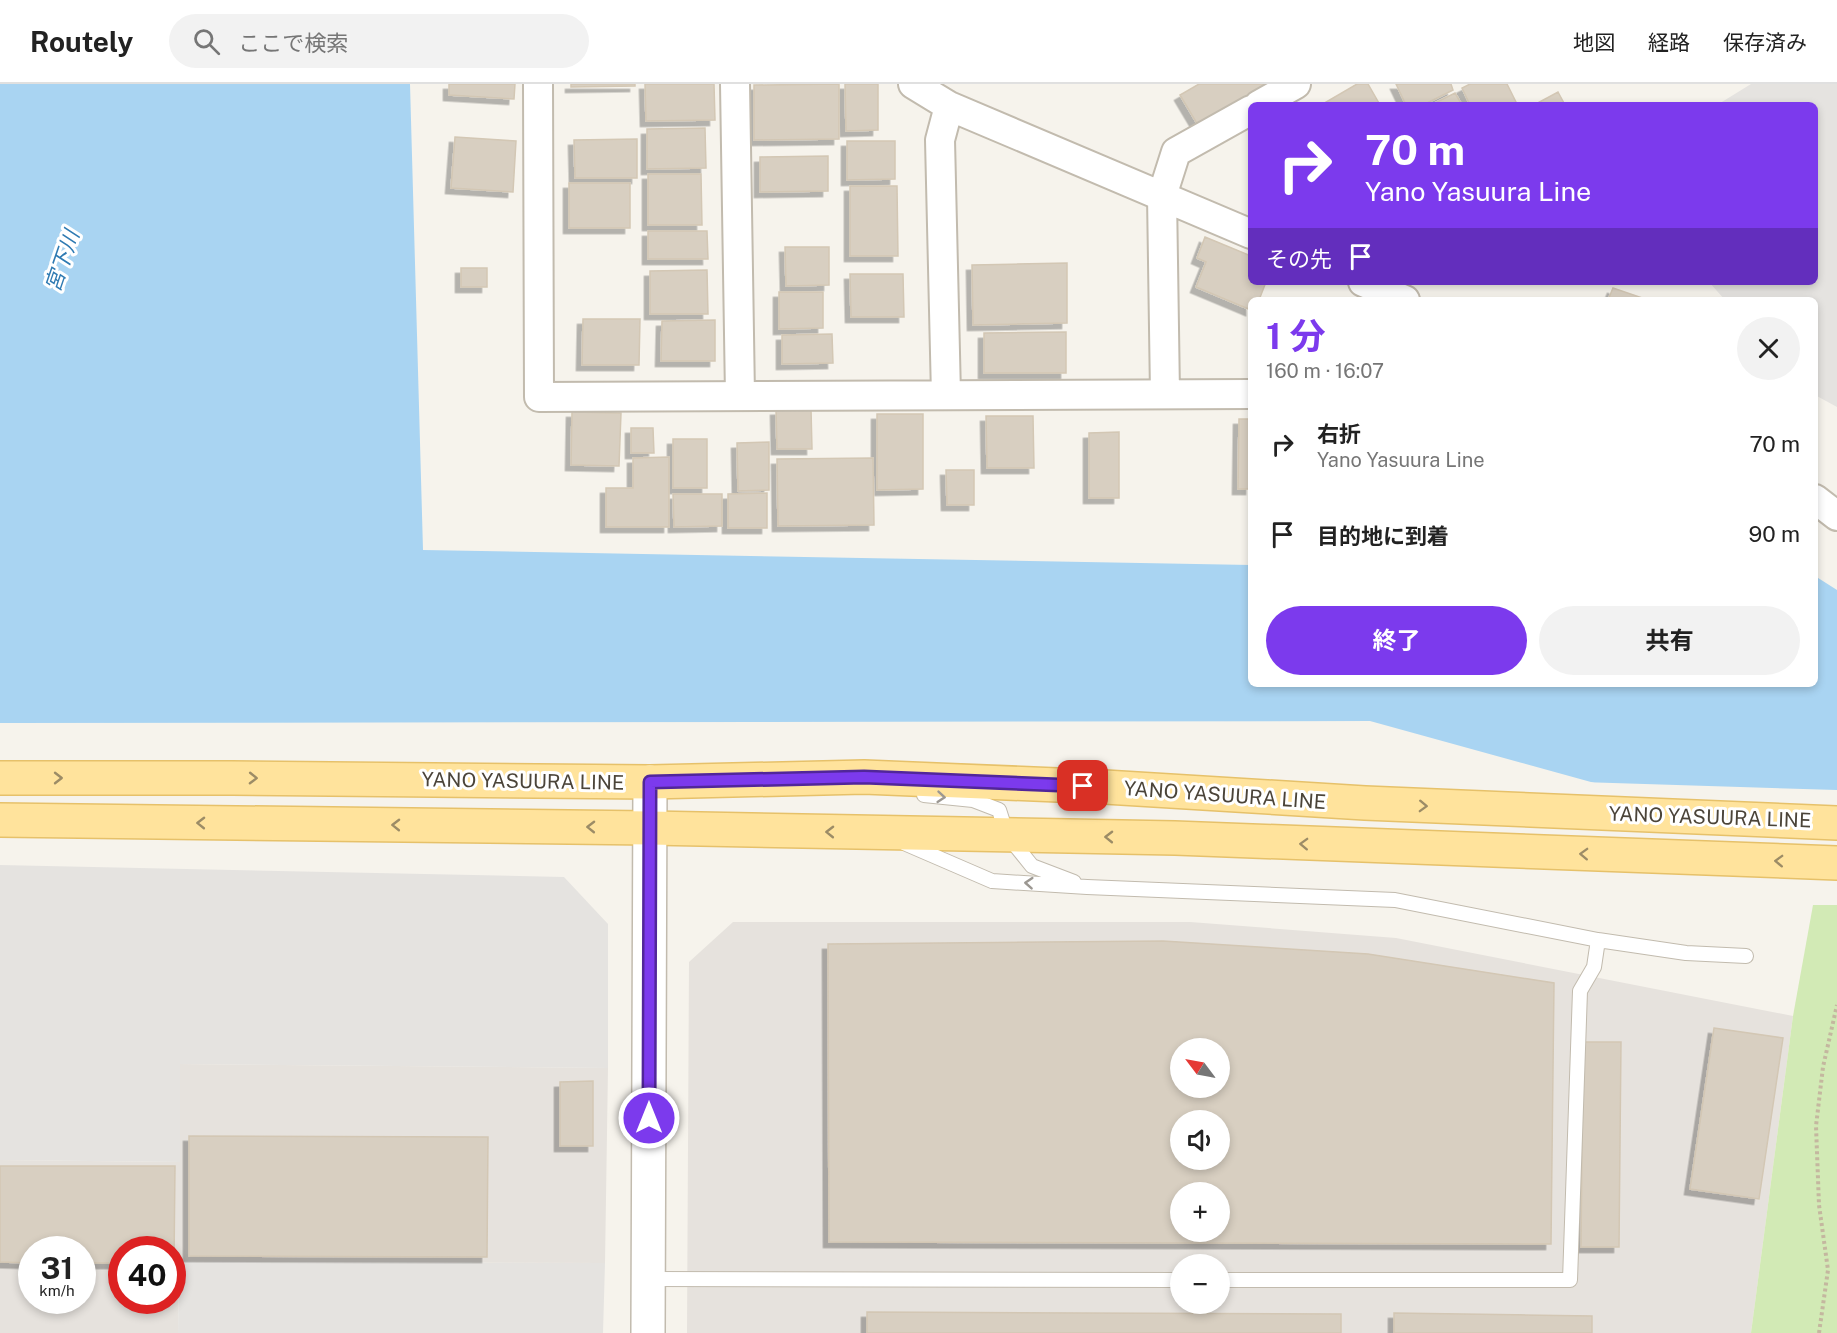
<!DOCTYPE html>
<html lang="ja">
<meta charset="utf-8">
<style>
:root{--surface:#fff;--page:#f2f2f2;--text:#222;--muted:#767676;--line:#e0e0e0;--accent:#7c3aed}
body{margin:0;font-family:"Public Sans","Noto Sans JP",sans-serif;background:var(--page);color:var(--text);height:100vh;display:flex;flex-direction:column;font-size:22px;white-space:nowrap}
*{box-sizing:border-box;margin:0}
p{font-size:20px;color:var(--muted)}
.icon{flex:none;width:33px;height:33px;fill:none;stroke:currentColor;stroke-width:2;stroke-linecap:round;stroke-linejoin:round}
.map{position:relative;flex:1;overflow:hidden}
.side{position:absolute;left:1248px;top:213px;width:570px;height:390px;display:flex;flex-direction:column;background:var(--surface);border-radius:9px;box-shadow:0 3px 9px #0003}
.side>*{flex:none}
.guide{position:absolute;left:1248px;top:18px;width:570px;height:183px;border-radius:9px;box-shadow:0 3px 9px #0003;background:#7c3aed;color:#fff;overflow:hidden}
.needle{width:39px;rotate:302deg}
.buttons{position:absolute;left:1170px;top:954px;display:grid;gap:12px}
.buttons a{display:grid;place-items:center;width:60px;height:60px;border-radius:50%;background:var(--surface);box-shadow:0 3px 9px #0003;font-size:30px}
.speed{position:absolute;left:18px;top:1152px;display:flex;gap:12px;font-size:30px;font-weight:700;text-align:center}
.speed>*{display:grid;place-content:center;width:78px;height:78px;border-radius:50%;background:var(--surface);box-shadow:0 3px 9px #0003;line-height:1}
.speed small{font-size:15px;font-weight:400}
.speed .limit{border:9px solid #d22;background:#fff;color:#111}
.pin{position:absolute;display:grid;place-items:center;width:51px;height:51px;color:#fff;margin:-26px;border-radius:12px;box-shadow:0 3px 9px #0006}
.me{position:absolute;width:66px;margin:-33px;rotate:0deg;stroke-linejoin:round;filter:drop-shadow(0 0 4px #0008)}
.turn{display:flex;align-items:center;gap:21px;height:126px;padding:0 18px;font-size:27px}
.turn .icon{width:78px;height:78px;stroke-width:2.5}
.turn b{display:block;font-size:42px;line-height:51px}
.then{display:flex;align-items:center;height:57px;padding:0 18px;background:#0003;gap:12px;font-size:22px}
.round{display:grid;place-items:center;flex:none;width:63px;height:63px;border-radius:32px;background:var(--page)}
.head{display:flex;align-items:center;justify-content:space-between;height:102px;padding:0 18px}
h1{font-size:36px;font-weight:700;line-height:45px;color:var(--accent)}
.action{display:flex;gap:12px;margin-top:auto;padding:12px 18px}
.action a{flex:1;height:69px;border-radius:36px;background:var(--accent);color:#fff;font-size:24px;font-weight:700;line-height:69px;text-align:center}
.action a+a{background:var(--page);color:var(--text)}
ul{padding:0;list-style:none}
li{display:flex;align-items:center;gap:18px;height:90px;padding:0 18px}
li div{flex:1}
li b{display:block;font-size:22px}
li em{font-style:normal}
header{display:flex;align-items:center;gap:36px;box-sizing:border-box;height:84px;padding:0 30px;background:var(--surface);border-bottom:2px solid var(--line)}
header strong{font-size:28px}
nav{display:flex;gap:33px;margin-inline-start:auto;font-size:21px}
.search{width:420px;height:54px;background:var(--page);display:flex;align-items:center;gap:15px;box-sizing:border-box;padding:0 21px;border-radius:33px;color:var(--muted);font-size:22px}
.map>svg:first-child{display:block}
.industrial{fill:#e6e2dd;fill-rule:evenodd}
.green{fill:#d2eab5}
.parking{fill:#e5e3e0}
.water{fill:#a9d4f2}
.pier{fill:#f6f3ec}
.building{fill:#d8cfc1;stroke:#d3c7b4;stroke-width:1.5;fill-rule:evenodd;filter:url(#shadow)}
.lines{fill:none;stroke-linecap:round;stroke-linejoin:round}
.service-casing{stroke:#c2bbae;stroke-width:16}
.minor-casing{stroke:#c2bbae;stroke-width:32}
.tertiary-casing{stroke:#c2bbae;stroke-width:36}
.primary-casing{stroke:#e6c16a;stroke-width:36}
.path{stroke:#c4b79f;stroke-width:4;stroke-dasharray:3 3;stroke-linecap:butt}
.service{stroke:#fff;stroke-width:14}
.minor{stroke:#fff;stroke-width:28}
.tertiary{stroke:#fff;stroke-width:33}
.primary{stroke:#ffe39c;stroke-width:33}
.oneway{stroke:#9c8c66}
.oneway2{stroke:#9c9892}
.route-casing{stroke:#51269a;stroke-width:15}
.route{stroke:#7c3aed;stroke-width:10}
.labels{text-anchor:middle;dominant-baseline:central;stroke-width:6;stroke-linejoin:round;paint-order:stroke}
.street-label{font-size:20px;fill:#4b4439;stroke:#fff}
.water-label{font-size:21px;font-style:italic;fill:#2e7ab2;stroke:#fff}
</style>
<header>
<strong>Routely</strong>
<div class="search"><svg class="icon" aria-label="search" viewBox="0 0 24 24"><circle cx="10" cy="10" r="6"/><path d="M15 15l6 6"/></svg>ここで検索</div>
<nav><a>地図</a><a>経路</a><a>保存済み</a></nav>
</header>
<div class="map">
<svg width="1837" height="1249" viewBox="0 0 1837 1249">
<defs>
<filter id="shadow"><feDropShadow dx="-5.5" dy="5.5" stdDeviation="0" flood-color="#0004"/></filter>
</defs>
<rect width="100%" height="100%" fill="#f6f3ec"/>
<path class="industrial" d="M733,838H1190L1396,854L1793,932L1751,1249H687L689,878ZM1180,964H1220V1004H1180ZM1180,1036H1220V1076H1180ZM1180,1108H1220V1148H1180ZM1180,1180H1220V1220H1180Z
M179,980L608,984L605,1179L179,1178L178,1249H0V1076L179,1078ZM32,1166H82V1216H32ZM122,1166H172V1216H122Z"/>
<path class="green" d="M1813,821H1837V1249H1751L1793,932Z"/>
<path class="parking" d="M1751,0H1837V323L1815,311V216H1725L1709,198H1815V21H1717Z
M0,781L564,793L608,840V984L180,980V1078L0,1076Z
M179,1178L605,1179L603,1249H178Z"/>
<path class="water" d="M0,0H410L423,466L1251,481V600H1815V492L1837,506V766L1370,637L0,639Z"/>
<path class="pier" d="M1581,698L1837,706V769Z"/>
<path class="building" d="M449,0H515L514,15L449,11Z
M571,0H635V2L571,3Z
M645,0H714L715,36L646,37Z
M839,0V55L754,56V1Z
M845,0H878V46L846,47Z
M1199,0H1273L1199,43L1180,11Z
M1357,0H1368L1380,21H1321Z
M1396,0H1451L1453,6L1423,21H1406Z
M1470,0H1507L1517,20L1470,21L1462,4Z
M1558,8L1565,21H1534Z
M1455,9L1462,21H1431Z
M705,44L706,84L647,85V45Z
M455,53L516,57L513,108L451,104Z
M637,55V94H575L574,56Z
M847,57H895V95L847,96Z
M828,72V107L760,108V73Z
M648,90H701L702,141H648Z
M569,99H630V144H569Z
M850,102H897L898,172H850Z
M648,147H707L708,175H648Z
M1205,153L1251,172V198H1266L1259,216H1251V226L1196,203L1206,178L1197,174Z
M785,163H829V201L786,202Z
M1067,179V239L973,241L972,181Z
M461,184H487V203H461Z
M707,186L708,230H650V187Z
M850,190H903L904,233H851Z
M1613,204L1648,216H1608Z
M779,208H823V244L779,245Z
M583,235H640L639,281H582Z
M715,236V277H661L662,237Z
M1066,248V289H984V249Z
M832,250L833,279L782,280V251Z
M811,325L812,365H777L776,326Z
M572,328L621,329L619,382L571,381Z
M877,330H923V405L877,406Z
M986,332H1033L1034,384H987Z
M1239,335H1251V405H1238Z
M631,344H653L654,369H631Z
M1119,348V414H1089V349Z
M673,355H707V404H673Z
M769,358V406L738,407L737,359Z
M669,373V443H606V404H633V374Z
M873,374L874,441L778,442L777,375Z
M946,386H974V421H947Z
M767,409V444H728V410Z
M673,410H722V442L674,443Z
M1163,857L1368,870L1554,899L1551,1160L829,1158L828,860ZM1180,964H1220V1004H1180ZM1180,1036H1220V1076H1180ZM1180,1108H1220V1148H1180Z
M1714,944L1783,954L1759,1115L1690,1105Z
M1583,958H1621L1619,1163H1581Z
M593,997V1062H560V998Z
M189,1052L488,1053L487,1173L189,1172Z
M0,1082H175L174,1179L172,1166H122V1179H82V1166H32V1179L0,1178Z
M867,1228L1341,1230V1249H867Z
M1394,1229L1592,1232V1249H1394Z"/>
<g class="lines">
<g class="service-casing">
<path id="service" d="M924,711L973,716L999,726L1007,751L1032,782L1074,798
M904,759L992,797L1087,803L1395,816L1598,856L1686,869L1746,872
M649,1195L1180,1196
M1220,1196H1570L1580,907L1594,883L1598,856"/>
</g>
<g class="minor-casing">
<path id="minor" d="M538,0L539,313L1251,310
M735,0L740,312
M913,0L949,22L1251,150
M1259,21L1296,0
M1363,198L1405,216
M1165,310L1162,112L1176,68L1251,26
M946,311L940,56L949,22
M1815,415L1837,432"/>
</g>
<g class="tertiary-casing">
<path id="tertiary" d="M648,1249L650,698"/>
</g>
<g class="primary-casing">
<path id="primary" d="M0,694H232L650,698L864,693L1105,703L1365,719L1837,739
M0,736L650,744L1175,754L1837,779"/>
</g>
<path class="path" d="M1819,1249L1828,1186L1819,1121L1816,1042L1823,983L1837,921"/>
<use href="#service" class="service"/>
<use href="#minor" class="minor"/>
<use href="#tertiary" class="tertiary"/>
<use href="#primary" class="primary"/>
</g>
<defs><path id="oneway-chevron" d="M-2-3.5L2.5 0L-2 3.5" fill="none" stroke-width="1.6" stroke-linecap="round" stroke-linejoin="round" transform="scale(1.5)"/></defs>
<g class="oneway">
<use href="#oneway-chevron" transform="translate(58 694)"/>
<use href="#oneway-chevron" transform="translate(253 694) rotate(1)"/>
<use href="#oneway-chevron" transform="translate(1423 722) rotate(2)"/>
<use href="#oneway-chevron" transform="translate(201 739) rotate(-179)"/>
<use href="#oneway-chevron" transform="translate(396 741) rotate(-179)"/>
<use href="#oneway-chevron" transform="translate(591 743) rotate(-179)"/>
<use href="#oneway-chevron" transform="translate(830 748) rotate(-179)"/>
<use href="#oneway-chevron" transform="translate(1109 753) rotate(-179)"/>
<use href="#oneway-chevron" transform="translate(1304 760) rotate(-178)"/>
<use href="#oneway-chevron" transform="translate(1584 770) rotate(-178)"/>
<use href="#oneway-chevron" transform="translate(1779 777) rotate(-178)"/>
</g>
<g class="oneway2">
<use href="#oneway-chevron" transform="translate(941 713) rotate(5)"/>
<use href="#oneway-chevron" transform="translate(1029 799) rotate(-176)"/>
</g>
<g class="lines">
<g class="route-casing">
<path id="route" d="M649,1034L650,698L864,693L1083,702"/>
</g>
<use href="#route" class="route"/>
</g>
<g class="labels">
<g class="street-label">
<text transform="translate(523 697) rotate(1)">YANO YASUURA LINE</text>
<text transform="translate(1225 711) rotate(4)">YANO YASUURA LINE</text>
<text transform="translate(1710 733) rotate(2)">YANO YASUURA LINE</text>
</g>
<g class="water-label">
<text transform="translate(62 177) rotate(-71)">宮下川</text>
</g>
</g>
</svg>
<div class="buttons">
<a><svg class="needle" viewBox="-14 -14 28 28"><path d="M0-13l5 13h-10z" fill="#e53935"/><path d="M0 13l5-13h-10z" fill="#767676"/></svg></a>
<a><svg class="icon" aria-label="sound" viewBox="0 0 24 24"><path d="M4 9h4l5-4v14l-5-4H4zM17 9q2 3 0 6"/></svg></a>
<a>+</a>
<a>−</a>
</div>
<div class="speed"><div>31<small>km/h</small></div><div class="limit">40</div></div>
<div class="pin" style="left:1083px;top:702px;background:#d93025"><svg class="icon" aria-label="arrive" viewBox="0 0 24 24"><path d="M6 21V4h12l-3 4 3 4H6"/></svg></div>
<svg class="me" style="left:649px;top:1034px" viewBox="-20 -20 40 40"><circle r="17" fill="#7c3aed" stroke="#fff" stroke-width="3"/><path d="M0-11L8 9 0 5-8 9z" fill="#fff"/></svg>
<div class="guide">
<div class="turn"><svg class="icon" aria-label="right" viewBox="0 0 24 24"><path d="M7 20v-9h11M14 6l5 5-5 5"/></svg><div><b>70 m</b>Yano Yasuura Line</div></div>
<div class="then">その先<svg class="icon" aria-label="arrive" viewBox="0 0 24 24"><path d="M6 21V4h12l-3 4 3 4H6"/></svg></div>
</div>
<section class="side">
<div class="head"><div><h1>1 分</h1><p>160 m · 16:07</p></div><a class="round"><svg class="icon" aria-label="close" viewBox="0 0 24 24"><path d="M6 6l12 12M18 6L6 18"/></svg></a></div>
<ul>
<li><svg class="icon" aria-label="right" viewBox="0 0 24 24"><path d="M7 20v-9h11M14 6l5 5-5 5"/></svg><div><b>右折</b><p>Yano Yasuura Line</p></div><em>70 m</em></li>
<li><svg class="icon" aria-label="arrive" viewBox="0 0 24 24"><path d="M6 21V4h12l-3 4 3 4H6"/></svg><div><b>目的地に到着</b></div><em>90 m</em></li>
</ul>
<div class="action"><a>終了</a><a>共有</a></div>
</section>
</div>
